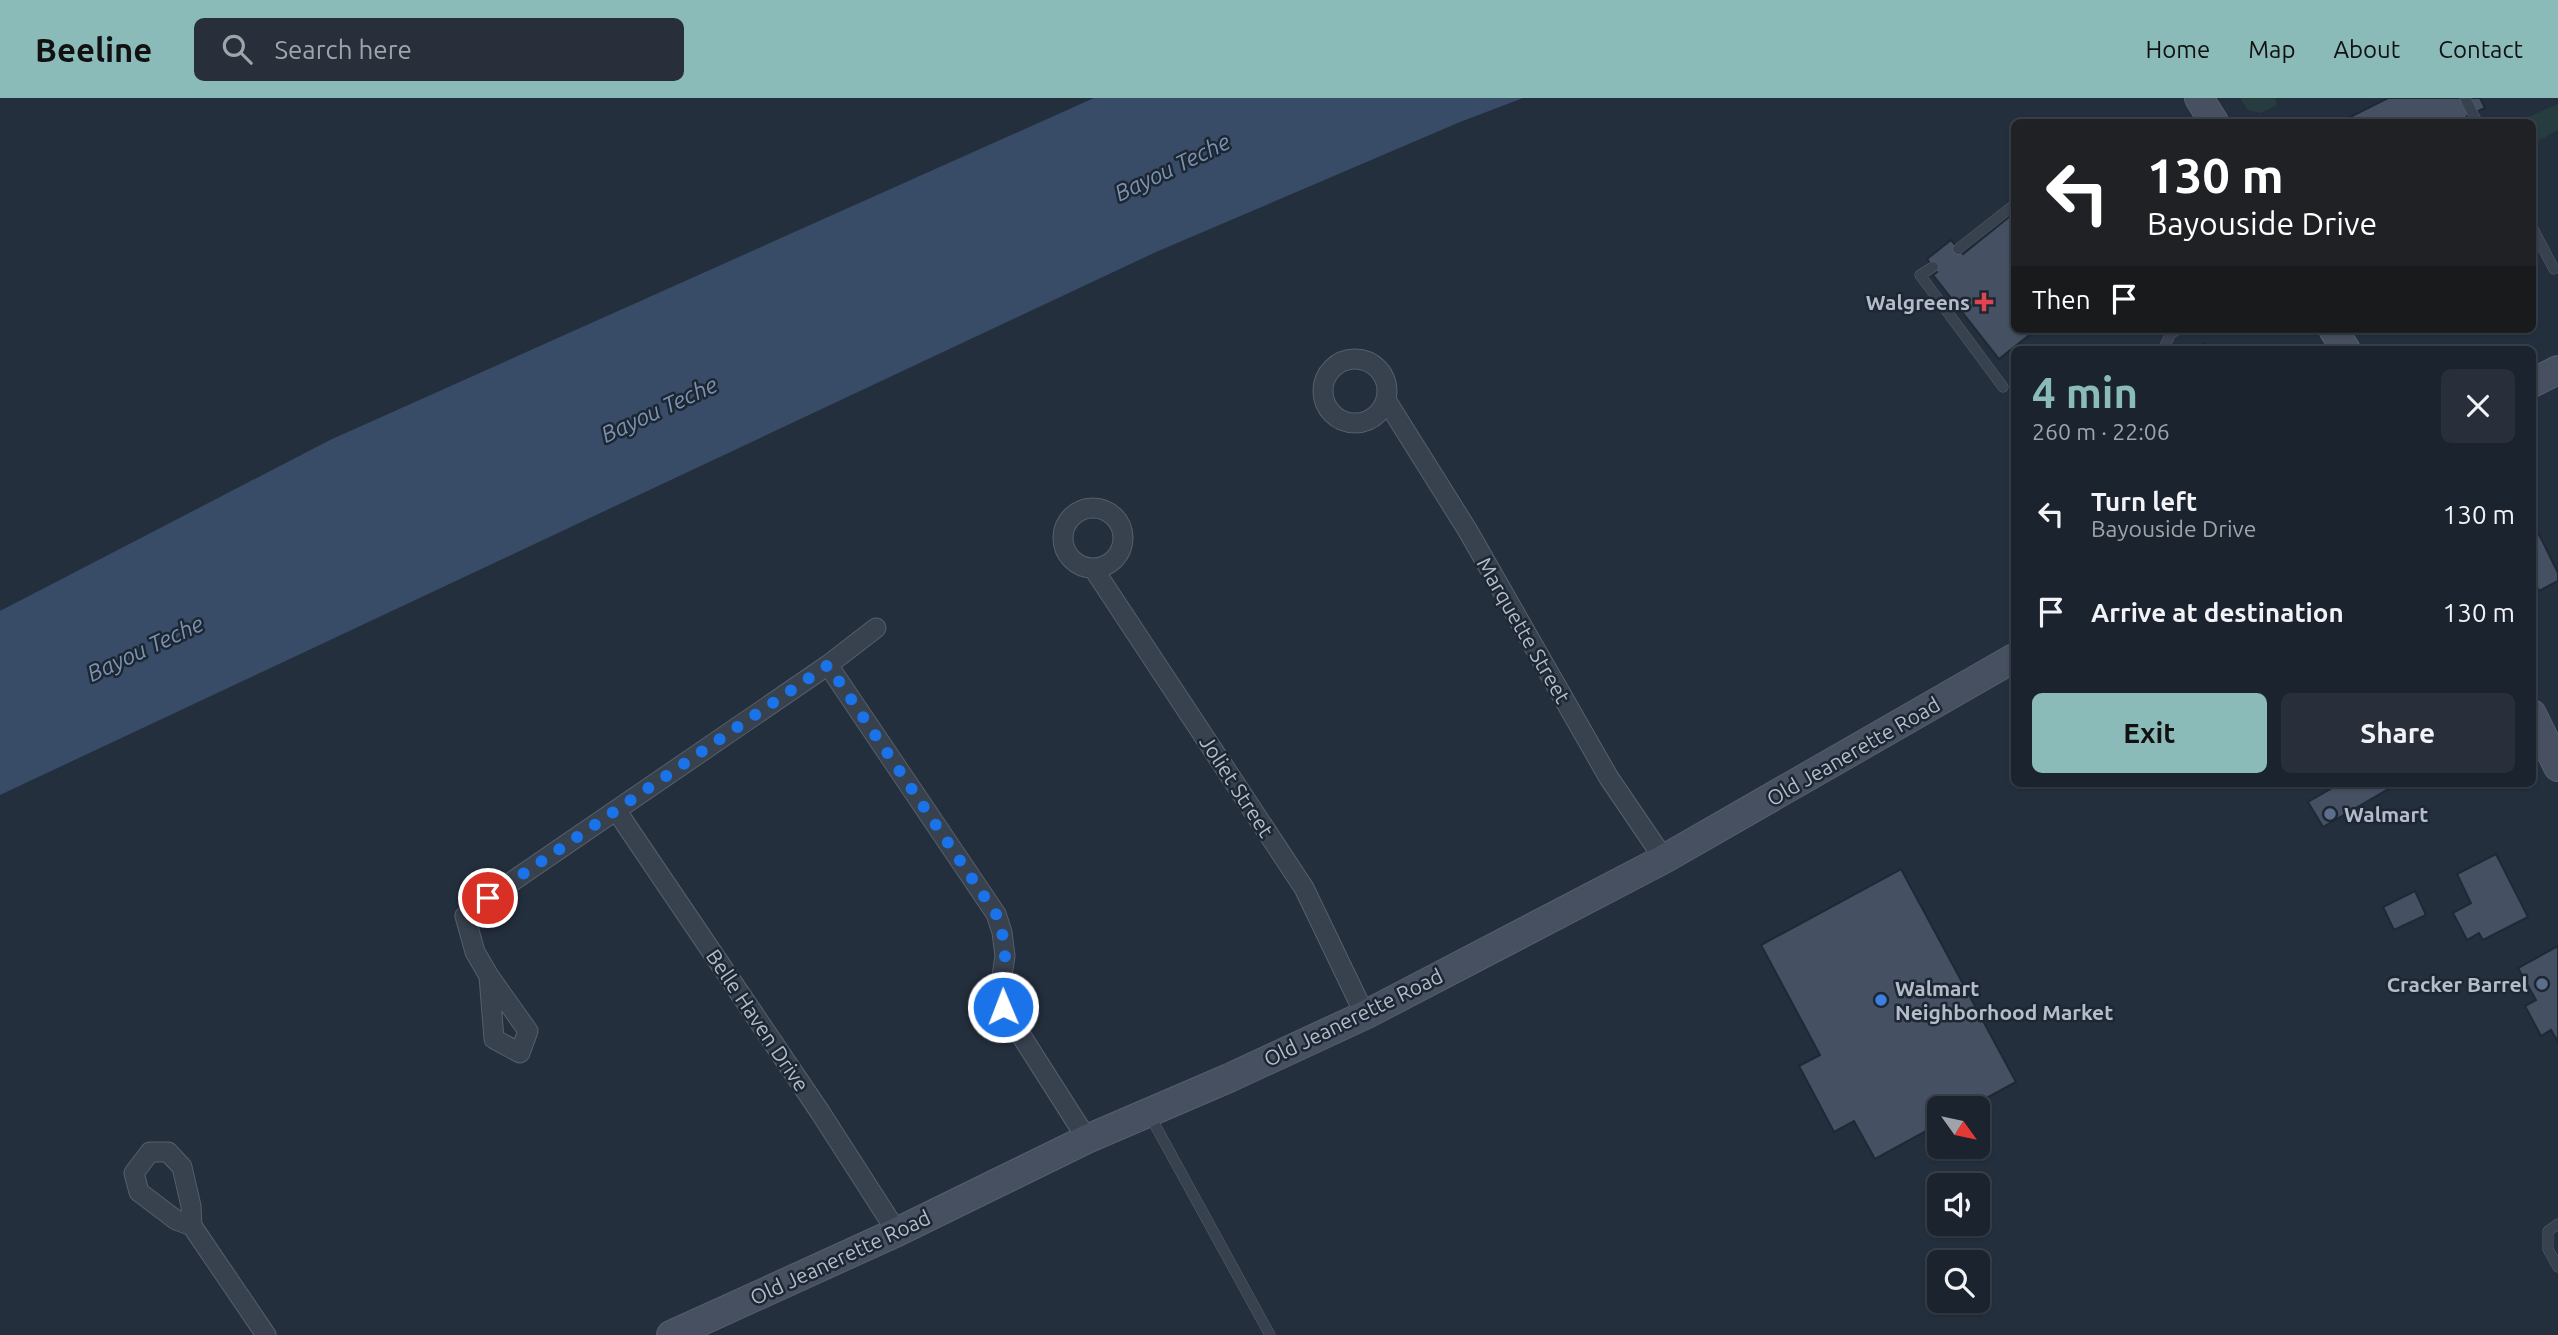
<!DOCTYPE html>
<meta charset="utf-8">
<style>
:root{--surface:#1b232e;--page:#282f3a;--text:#f1f3f6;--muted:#a0a4aa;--line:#39404a;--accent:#8bbbb9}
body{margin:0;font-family:Ubuntu,sans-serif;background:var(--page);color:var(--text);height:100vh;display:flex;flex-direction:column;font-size:26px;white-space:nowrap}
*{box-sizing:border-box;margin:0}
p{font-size:23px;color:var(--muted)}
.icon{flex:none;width:38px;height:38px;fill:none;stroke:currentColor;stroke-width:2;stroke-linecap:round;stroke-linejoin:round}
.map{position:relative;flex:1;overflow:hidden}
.side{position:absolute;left:2011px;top:248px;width:525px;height:441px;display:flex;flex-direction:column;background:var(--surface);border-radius:10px;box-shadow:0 2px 5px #0004,0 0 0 2px var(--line)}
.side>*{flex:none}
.guide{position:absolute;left:2011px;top:21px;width:525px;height:214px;border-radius:10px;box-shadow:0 2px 5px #0004,0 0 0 2px var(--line);background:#202124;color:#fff;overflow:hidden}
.needle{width:46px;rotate:123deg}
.buttons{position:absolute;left:1927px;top:998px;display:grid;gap:14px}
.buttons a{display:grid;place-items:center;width:63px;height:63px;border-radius:10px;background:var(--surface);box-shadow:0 2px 5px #0004,0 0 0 2px var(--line);font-size:35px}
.pin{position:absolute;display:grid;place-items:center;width:60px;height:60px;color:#fff;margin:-30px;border:4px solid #fff;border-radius:50%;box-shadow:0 2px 7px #0007}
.me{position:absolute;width:77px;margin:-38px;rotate:359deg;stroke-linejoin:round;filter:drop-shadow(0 0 5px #0008)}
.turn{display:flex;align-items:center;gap:24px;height:147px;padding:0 21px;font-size:32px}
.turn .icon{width:91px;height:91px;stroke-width:2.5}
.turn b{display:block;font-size:49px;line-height:60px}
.then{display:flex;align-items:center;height:66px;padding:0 21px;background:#0003;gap:14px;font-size:26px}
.round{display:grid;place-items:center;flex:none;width:74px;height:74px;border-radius:10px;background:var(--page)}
.overview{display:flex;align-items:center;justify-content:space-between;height:119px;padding:0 21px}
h1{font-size:42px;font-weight:700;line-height:52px;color:var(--accent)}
.button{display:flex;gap:14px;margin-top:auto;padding:14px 21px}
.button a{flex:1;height:80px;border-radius:10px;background:var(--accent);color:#111;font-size:28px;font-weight:700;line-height:80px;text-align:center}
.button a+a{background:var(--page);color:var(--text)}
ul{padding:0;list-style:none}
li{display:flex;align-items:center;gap:21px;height:98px;padding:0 21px}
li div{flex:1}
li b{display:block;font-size:26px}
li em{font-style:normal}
header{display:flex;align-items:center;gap:42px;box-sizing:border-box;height:98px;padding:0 35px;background:var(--accent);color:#111}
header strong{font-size:33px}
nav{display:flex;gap:38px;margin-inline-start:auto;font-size:24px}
.search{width:490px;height:63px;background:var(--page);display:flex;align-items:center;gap:18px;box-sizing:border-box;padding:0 24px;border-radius:10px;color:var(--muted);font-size:26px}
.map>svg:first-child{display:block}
.green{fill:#263c3f}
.water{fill:#394c67}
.building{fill:#455162;stroke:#1f2835;stroke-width:2}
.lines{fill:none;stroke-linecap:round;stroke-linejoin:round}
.service-casing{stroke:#565f6c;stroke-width:11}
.minor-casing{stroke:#565f6c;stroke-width:21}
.secondary-casing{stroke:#565f6c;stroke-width:30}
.service{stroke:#38414e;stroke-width:10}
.minor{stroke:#38414e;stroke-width:19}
.secondary{stroke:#465061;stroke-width:28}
.route{stroke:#1a73e8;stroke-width:12;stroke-dasharray:0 21.6}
.health-dot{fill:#e0444e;stroke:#1d2633;stroke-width:2.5}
.service-dot{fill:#5c6f8a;stroke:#1d2633;stroke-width:2.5}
.shop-dot{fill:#3f7fe0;stroke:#1d2633;stroke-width:2.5}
.labels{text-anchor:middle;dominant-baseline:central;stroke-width:5;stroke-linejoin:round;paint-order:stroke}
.poi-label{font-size:21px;font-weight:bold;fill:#b4bcc9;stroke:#1d2633;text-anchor:end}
.street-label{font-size:21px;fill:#b4bcc9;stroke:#1d2633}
.water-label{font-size:23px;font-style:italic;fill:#7c92b1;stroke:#1d2633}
</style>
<header>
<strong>Beeline</strong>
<div class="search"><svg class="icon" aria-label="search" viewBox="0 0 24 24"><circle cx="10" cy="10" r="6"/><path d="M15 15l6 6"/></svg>Search here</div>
<nav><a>Home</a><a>Map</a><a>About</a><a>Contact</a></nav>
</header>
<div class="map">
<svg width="2558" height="1237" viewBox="0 0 2558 1237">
<rect width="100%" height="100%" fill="#242f3e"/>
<path class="green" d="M2240,0H2275L2277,7L2261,15L2248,12Z
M2558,6V32L2538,43L2528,19Z"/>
<path class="water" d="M1094,0H1523L1460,24L1156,154L0,697V513L330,342Z"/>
<path class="building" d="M2388,0H2480L2485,10L2467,18L2470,24H2340Z
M2014,115V231H2037L1999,261L1933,177L1937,174L1927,161L1951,142L1963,156Z
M2204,245L2208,252H2192Z
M2532,422L2558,475V483L2539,493L2532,480Z
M2339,686H2397L2323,729L2308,704Z
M2496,756L2528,819L2483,842L2479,835L2467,842L2453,815L2471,805L2457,776Z
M1901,771L2016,984L1968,1010H1939V1026L1875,1061L1854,1023L1834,1034L1799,968L1820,957L1761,847Z
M2415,793L2426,817L2394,832L2383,809Z
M2558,848V944L2551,932L2541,938L2525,908L2536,902L2518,870Z"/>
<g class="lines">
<g class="service-casing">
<path id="service" d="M2465,0L2477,24
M2532,129L2554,171
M1958,151L2014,107
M1933,169L1920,177L2003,289
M2163,252L2171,235L2179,231
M1149,1016L1270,1237
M2558,1126L2548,1133V1151L2558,1169"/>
</g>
<g class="minor-casing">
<path id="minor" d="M1323 293a32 32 0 1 1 64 0a32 32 0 1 1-64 0Z
M1386,302L1468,433L1609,680L1664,761
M1063 440a30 30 0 1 1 60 0a30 30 0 1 1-60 0Z
M1093,470L1304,790L1365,917
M828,567L996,816L1002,834L1005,858L1001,884L1003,909L1087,1041
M616,712L820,1014L897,1134
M489,878L494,941L520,955L528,933L489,878L475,854L465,818L488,800L828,567L876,530
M192,1128L176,1122L139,1094L134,1075L150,1054H168L182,1069L191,1108L192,1128L266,1237"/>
</g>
<g class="secondary-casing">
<path id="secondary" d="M2199,0L2214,24
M2333,231L2346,252
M2532,285L2558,272
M2532,616L2558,669
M671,1237L897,1134L1087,1041L1229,980L1365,917L1664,761L2014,560"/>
</g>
<use href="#service" class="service"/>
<use href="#minor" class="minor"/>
<use href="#secondary" class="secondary"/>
</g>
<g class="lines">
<path class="route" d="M488,800L828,567L996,816L1002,834L1005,858L1000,884L1003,909"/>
</g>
<path class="health-dot" d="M1980.5 193.5h7v7h7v7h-7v7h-7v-7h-7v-7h7z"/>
<g class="service-dot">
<circle cx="2330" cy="716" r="7"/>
<circle cx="2542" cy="886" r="7"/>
</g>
<circle class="shop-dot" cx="1881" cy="902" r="7"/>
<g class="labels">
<g class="poi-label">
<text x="1970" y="204">Walgreens</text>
<text x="2344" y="716" text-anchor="start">Walmart</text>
<text x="2528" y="886">Cracker Barrel</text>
<text x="1895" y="890" text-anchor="start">Walmart<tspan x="1895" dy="24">Neighborhood Market</tspan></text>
</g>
<g class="street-label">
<text transform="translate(1524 532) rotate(60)">Marquette Street</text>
<text transform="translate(1853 653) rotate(-30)">Old Jeanerette Road</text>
<text transform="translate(1237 688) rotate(57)">Joliet Street</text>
<text transform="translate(1353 919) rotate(-26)">Old Jeanerette Road</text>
<text transform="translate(758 922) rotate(56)">Belle Haven Drive</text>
<text transform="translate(840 1159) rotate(-25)">Old Jeanerette Road</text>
</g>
<g class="water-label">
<text transform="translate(1172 69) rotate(-26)">Bayou Teche</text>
<text transform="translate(659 311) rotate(-25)">Bayou Teche</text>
<text transform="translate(145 550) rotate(-25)">Bayou Teche</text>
</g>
</g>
</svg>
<div class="buttons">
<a><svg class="needle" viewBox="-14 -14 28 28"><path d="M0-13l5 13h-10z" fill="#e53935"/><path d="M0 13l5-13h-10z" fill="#a0a4aa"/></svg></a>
<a><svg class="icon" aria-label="sound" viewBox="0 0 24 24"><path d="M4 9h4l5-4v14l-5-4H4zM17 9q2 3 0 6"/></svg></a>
<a><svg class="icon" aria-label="search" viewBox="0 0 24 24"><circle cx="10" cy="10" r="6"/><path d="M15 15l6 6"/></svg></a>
</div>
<div class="pin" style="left:488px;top:800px;background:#d93025"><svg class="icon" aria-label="arrive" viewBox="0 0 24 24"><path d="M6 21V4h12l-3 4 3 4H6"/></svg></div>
<svg class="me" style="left:1003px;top:909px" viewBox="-20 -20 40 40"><circle r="17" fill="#1a73e8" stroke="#fff" stroke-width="3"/><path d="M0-11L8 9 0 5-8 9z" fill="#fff"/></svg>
<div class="guide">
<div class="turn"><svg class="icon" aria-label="left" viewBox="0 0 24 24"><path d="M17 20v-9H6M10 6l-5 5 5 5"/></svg><div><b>130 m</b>Bayouside Drive</div></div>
<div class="then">Then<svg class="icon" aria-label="arrive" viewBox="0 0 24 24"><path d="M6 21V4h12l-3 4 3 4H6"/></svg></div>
</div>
<section class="side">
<div class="overview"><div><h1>4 min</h1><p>260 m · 22:06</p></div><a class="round"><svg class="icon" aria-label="close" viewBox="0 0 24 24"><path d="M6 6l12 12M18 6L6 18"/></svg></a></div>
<ul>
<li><svg class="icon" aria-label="left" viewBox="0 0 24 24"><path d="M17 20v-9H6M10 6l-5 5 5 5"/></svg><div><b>Turn left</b><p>Bayouside Drive</p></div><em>130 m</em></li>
<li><svg class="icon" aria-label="arrive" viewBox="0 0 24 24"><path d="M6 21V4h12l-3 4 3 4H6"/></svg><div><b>Arrive at destination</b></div><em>130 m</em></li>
</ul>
<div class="button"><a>Exit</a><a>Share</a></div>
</section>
</div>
